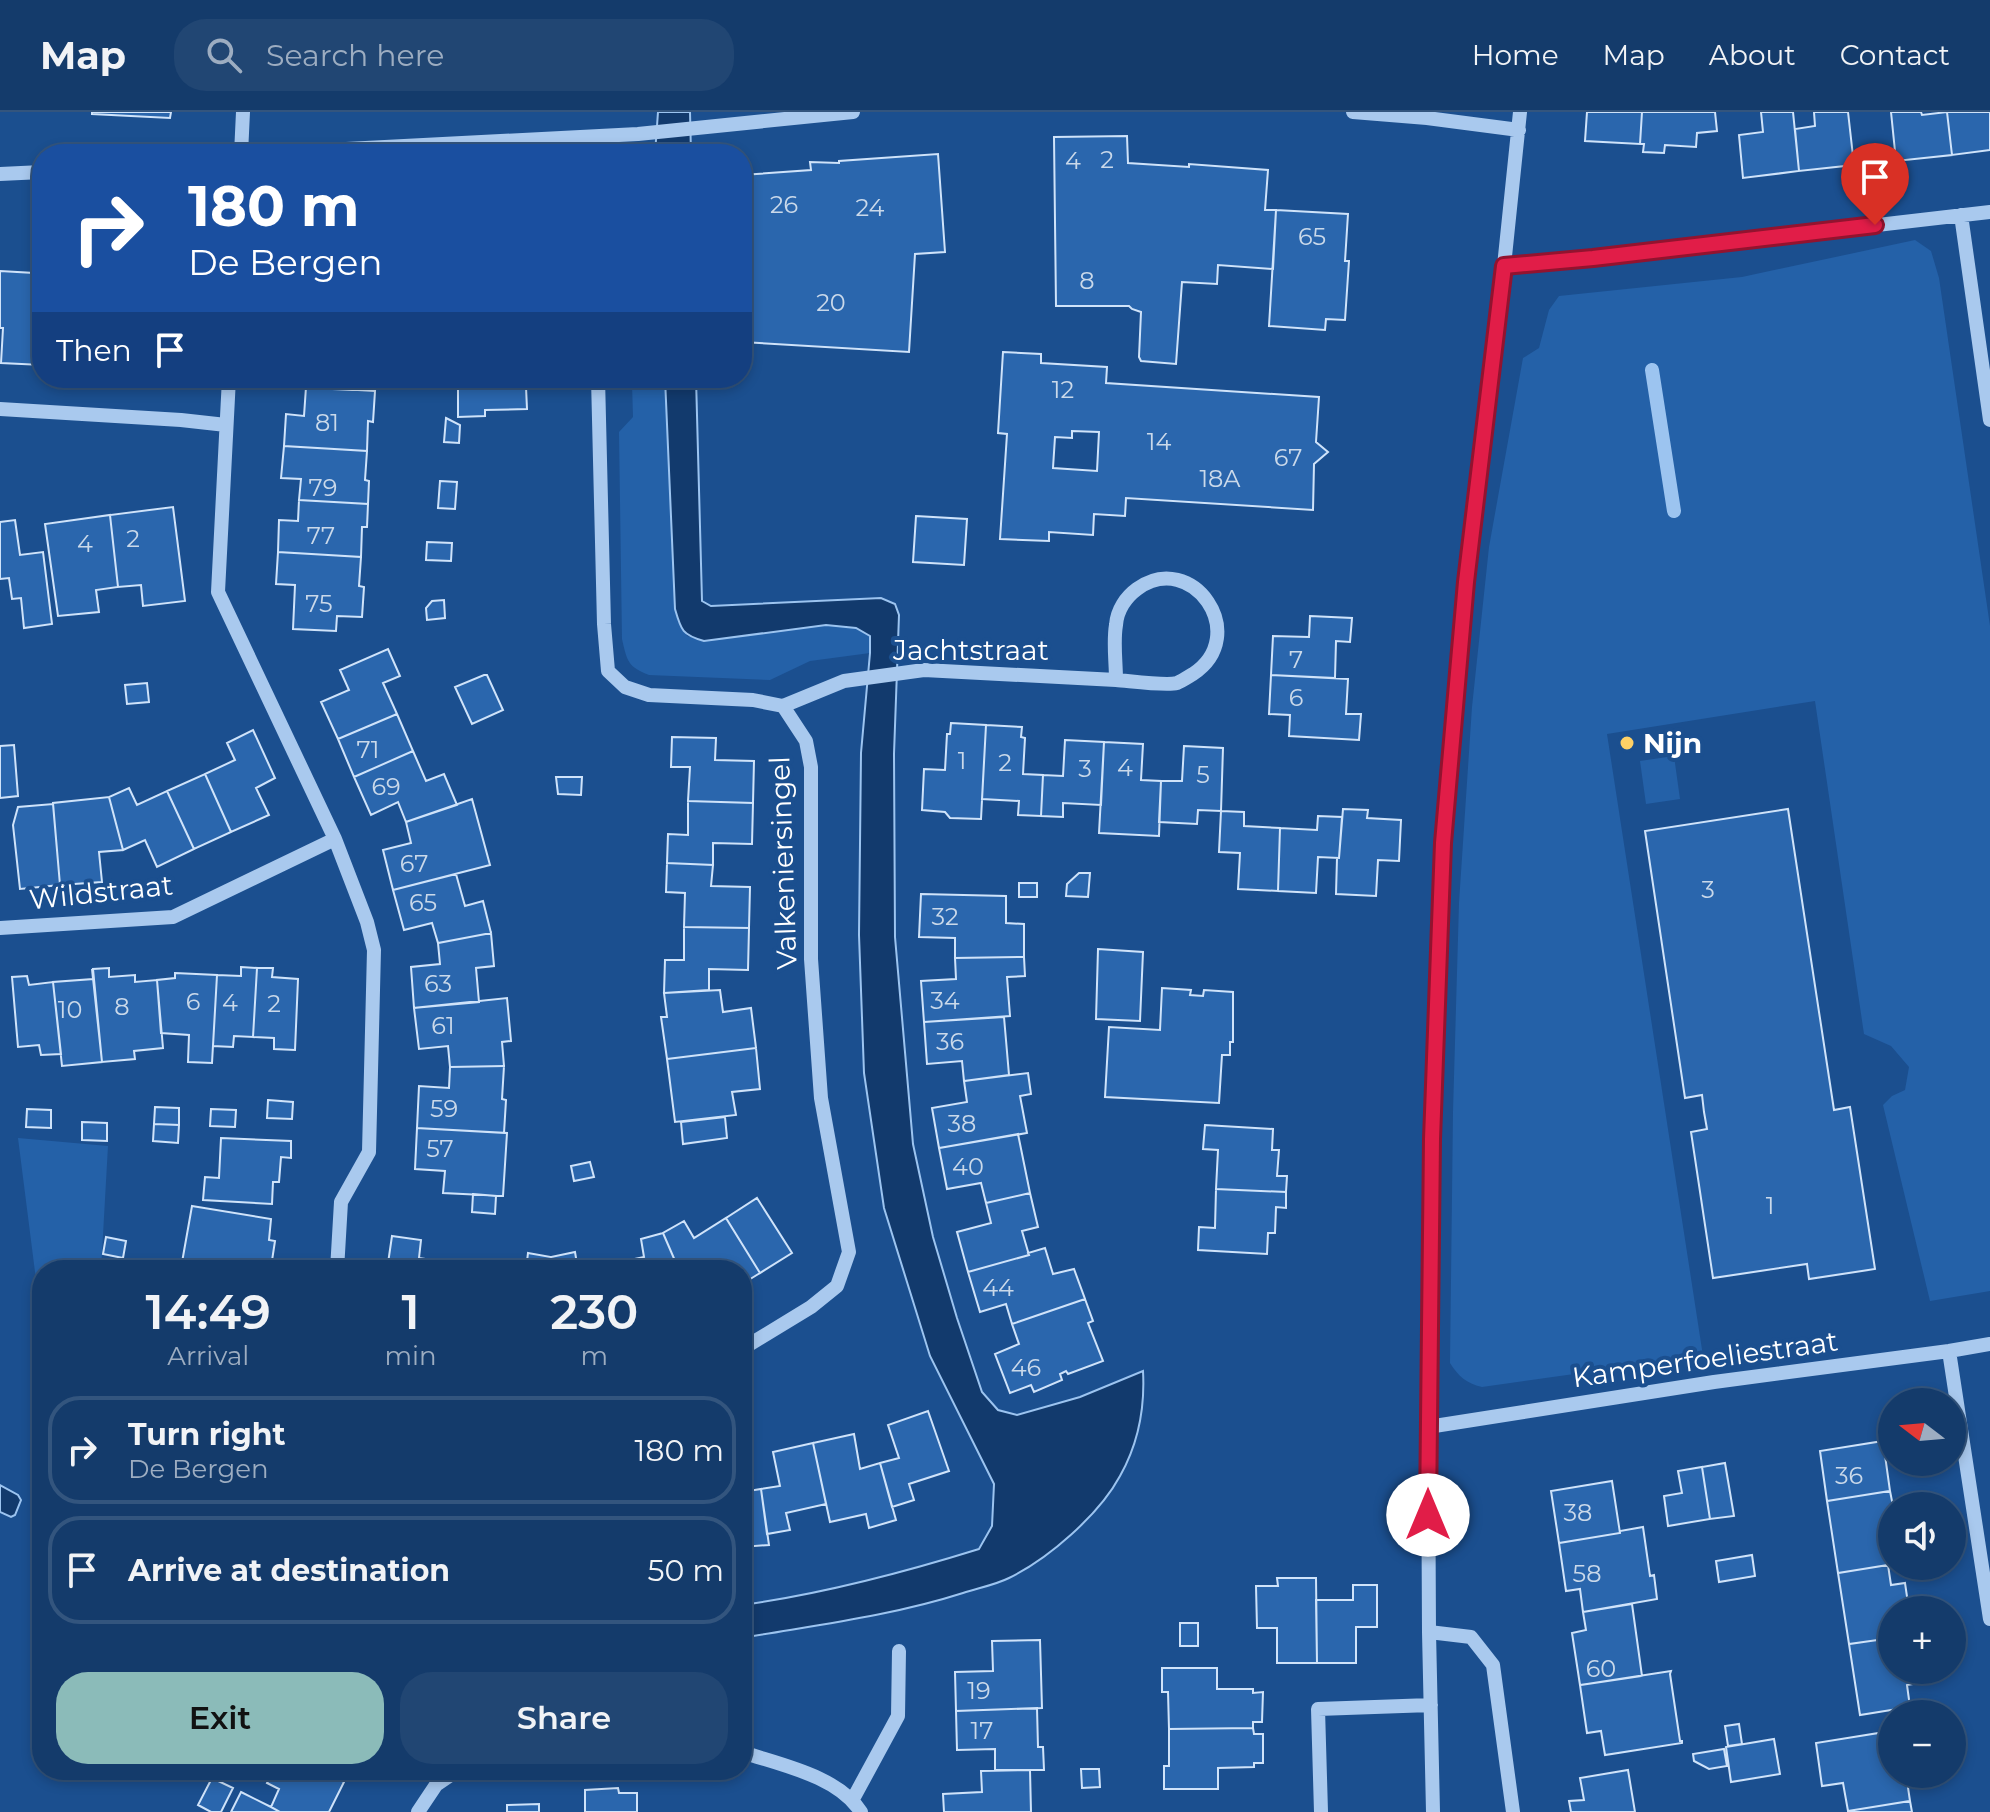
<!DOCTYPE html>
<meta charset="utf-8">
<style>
:root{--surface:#143b6b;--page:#214673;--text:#f1f3f6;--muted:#9dadc1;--line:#33557e;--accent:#8bbbb9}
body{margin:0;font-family:Montserrat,sans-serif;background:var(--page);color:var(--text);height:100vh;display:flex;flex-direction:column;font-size:30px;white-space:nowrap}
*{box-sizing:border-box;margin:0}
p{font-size:26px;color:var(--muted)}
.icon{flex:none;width:44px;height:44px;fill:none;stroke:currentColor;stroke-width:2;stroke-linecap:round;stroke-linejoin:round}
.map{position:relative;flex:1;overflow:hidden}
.details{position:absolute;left:32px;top:1148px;width:720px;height:520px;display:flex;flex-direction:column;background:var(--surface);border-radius:32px;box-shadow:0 4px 12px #0003,0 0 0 2px var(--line)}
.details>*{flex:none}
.top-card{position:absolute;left:32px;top:32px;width:720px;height:244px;border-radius:32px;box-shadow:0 4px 12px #0003,0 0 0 2px var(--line);background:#1a4fa0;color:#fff;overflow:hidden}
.needle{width:52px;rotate:286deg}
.fabs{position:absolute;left:1878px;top:1276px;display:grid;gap:16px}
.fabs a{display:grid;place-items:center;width:88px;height:88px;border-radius:50%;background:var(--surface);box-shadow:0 4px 12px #0003,0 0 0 2px var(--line);font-size:40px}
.pin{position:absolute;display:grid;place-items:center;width:68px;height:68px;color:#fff;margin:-82px -34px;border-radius:50% 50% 50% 0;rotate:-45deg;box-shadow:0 0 8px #0007}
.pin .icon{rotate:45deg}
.me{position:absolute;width:88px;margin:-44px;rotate:0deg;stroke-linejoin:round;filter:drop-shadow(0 0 6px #0008)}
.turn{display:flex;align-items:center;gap:28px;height:168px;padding:0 24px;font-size:36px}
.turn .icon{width:104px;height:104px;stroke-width:2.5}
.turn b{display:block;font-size:56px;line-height:68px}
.then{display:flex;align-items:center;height:76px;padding:0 24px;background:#0003;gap:16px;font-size:30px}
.eta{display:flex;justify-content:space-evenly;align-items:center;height:136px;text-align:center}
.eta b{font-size:48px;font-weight:600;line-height:56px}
.action{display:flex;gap:16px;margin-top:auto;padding:16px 24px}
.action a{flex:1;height:92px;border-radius:32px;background:var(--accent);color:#111;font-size:32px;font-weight:600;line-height:92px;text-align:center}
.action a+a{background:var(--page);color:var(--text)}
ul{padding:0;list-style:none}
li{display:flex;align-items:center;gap:24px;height:108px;margin:0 16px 12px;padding:0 8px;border:4px solid var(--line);border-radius:32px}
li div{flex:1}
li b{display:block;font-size:30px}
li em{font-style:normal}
header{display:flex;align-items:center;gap:48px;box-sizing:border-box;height:112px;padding:0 40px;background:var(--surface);border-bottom:2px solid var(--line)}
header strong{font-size:38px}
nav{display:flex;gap:44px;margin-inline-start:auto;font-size:28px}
.search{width:560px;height:72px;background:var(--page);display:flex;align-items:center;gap:20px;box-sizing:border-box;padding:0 28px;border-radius:32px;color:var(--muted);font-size:30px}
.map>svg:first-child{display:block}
.green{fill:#2461a8}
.water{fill:#123a6d;stroke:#9cc4f0;stroke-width:2}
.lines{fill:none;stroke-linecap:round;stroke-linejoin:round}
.stream{stroke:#9cc4f0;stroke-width:14}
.building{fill:#2a66ad;stroke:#cfe3fa;stroke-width:2;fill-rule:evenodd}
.minor{stroke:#a9c9ee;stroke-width:14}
.route-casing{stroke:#92132f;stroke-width:20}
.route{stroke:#e11d48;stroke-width:14}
.poi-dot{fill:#ffd166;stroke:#1b4f8f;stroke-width:3}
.labels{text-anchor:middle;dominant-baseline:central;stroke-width:8;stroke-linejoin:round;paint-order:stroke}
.number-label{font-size:24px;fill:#cad9ea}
.street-label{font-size:28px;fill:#fff;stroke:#1b4f8f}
.poi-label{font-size:28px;font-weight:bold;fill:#fff;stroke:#1b4f8f;text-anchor:start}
</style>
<header>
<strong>Map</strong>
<div class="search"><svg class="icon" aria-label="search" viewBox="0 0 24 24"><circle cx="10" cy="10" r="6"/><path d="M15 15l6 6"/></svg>Search here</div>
<nav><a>Home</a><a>Map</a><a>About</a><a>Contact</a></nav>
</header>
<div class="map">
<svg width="1990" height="1700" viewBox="0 0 1990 1700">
<rect width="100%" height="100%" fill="#1b4f8f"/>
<path class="green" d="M1915,128L1931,139L1939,166L1990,514V1179L1930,1189L1883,993L1892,984L1905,978L1909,955L1891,934L1864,922L1815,589L1607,622L1703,1244L1482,1275C1466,1271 1459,1265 1450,1251L1453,1000L1459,791L1472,595L1489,435L1523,246L1539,236L1549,198L1559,184L1742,165Z
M627,266H665L675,497L687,524L704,529L826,513L856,516L870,524V541L810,549L770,568L649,563C628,555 627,549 622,527L619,320L633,305L632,271Z
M1674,644L1680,687L1646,692L1640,649Z
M18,1026L108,1034L101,1158H42V1215Z"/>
<path class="water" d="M658,0H690L691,42H655Z
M665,266H696L702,489L711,494L881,486L895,492L899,503L894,642L895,825L913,1032L933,1125L957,1206L982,1280L998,1298L1017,1303L1080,1285L1143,1259C1145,1295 1138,1332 1120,1364C1099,1403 1048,1447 1009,1466C995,1473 978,1476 963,1481C891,1504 816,1513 742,1526V1493C822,1482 902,1461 979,1437L992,1414L994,1372L930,1244L884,1096L864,961L859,823L861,641L870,541V524L856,516L826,513L704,529C682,523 681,518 675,497Z
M0,1373L18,1383L21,1388L15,1403L11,1405L0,1400Z"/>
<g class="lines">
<path class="stream" d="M1652,258L1674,399"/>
</g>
<path class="building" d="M92,0H171L170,6L92,2Z
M1587,0H1642L1640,32L1585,29Z
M1642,0H1715L1717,19L1697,21L1696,35L1665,33L1664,41L1643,40L1644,32H1640Z
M1761,0H1793L1799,59L1743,66L1739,23L1763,20Z
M1814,0H1848L1854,53L1799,59L1795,17L1815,14Z
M1891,0H1921L1922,3L1947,0L1952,43L1896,49Z
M1947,0H1990V38L1952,43Z
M1127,24L1128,51L1189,55V52L1268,58L1265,98H1276L1273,157L1218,153L1217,172L1182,170L1176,252L1141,249L1139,245L1141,200L1132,197L1129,194H1056L1054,25Z
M938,42L945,140L915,142L909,240L742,230V63L811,58L810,50L839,51V49Z
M1276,98L1348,102L1345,149H1349L1345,208L1326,207L1325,218L1269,214Z
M0,159L34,161L32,190H42V253L1,251L3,216H0Z
M1003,240L1041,242V251L1107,255L1106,271L1319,285L1316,330L1328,340L1314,352L1313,398L1126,386L1125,404L1094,402L1093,423L1049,420V429L1000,427L1007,322L998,321ZM1072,319L1099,320L1097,359L1053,356L1055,325L1072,326Z
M283,266H333V277L282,274Z
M333,266H351V278L333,277Z
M462,266H546V274L526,275L527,297L485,298V304L458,305V274H463Z
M306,275L375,279L373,310L368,309L367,339L284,334L286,302L304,304Z
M446,306L460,313L459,331L444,330Z
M284,334L367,339L365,368L369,369L368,392L299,388L301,367L281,366Z
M440,369L457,370L455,397L438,396Z
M299,388L368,392L367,415H362L361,445L278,440L279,408L298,409Z
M173,395L185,489L143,494L141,473L118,475L110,403Z
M110,403L118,475L96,478L99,500L58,504L45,412Z
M916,404L967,407L964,453L913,450Z
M15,408L20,443L43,440L52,512L24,516L21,486L12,487L9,466L0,467V410Z
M427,430L452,431L451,449L426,448Z
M278,440L361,445L359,474L364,475L362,505L337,504L336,519L293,517L295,473L276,472Z
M444,488L445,506L427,508L426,496L432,489Z
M1310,504L1352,506L1350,530L1336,529L1335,566L1271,563L1273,524L1309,525Z
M388,537L400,564L383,571L397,602L338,627L321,590L349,578L340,558Z
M484,563H487L503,598L472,612L455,575Z
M1271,563L1348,567L1346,602H1361L1359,628L1289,624L1290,603L1269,602Z
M147,571L149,590L127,592L125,573Z
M397,602L413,639L354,665L338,627Z
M951,611L986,613L981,707L950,706L945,700L922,698L924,657L945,658L947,622H950Z
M986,613L1022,615L1021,625L1025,626L1023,662L1043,663L1041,704L1018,703L1019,689L982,687Z
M253,618L275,666L256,676L269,703L231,720L205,662L235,648L227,631Z
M672,625L716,626L715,648L754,649L753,691L688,689L690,655H671Z
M1065,628L1104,630L1101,693L1063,691V705L1041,704L1043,663L1063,664Z
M1104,630L1143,632L1141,668L1161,669L1159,724L1099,721Z
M14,633L18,684L0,686V634Z
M1184,634L1223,636L1221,699L1198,698L1197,712L1159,710L1161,669H1182Z
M413,639L426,669L444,662L457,693L406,710L398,690L371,703L354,665Z
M205,662L231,720L194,737L167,679Z
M556,665H582L581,683L558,682Z
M129,676L137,693L167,679L194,737L157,755L145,728L123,738L109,685Z
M109,685L123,738L99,740L102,770L60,773L53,691Z
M472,687L490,753L393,778L383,738L411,731L406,710Z
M688,689L753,691L752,732L713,731V753L667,751L668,722L688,723Z
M53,692L60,773L20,777L13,713L18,695Z
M1343,697L1368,698L1367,706L1401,708L1399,749L1378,748L1376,784L1336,782L1337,746H1339Z
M1788,697L1834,998L1850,995L1875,1157L1809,1167L1807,1152L1713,1166L1691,1020L1707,1017L1704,1000L1702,983L1685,986L1645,719Z
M1221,699L1244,700V714L1280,716L1278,779L1238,777L1240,741L1219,740Z
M1318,704L1342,705L1339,746L1318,745L1316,781L1278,779L1280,716L1317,718Z
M667,751L713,753L711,774L750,775L749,816L684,815L685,781L666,780Z
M1079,761H1090L1088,785L1066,784L1067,772Z
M456,762L465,794L483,789L491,821L438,831L432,811L404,818L393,778Z
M1019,771H1037V785H1019Z
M921,782L1006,784V811L1024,812V845L955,846V826L919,825Z
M684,815L749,816L748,858L709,857V878L664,881L665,848H684Z
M491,821L494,854L476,856L479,890L414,896L411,855L440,852L438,831Z
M1098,837L1143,840L1140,909L1096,907Z
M1024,845L1025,864L1007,865L1010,904L924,910L921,869L956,867L955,846Z
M241,855L257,856L253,925L234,924L233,935L213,934L217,863L241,864Z
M109,856V865L135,863V870L157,868L163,936L134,939L135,947L102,950L93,857Z
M257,856H273L272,865L298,867L295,938L274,937V926L253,925Z
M92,857L102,950L62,954L53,870L93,867Z
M175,861L217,863L212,951L188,950L189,923L161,921L157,868L175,866Z
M27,864L29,873L53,870L61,942L41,943L39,933L18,935L12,865Z
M1162,876L1191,878L1190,883L1203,884L1204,878L1233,880V930H1230V943H1222L1219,991L1105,985L1109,915L1160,918Z
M720,878L723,900L751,896L756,936L667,947L661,905H667L664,881Z
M507,886L511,929L502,930L504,954L450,955L448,934L419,937L414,896Z
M1004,905L1009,963L964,969L962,949L927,952L924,910Z
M756,936L760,977L732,980L736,1003L675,1010L667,947Z
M504,954L502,987L506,988L504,1021L417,1016L419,974L449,976L450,955Z
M1028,961L1031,982L1020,984L1027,1021L939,1036L932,996L967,990L964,969Z
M268,988L293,990L292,1007L267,1006Z
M155,995L179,996V1013L154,1012Z
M27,997L51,998V1016L26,1015Z
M211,997L236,998L235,1015L210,1014Z
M725,1005L727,1026L683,1032L681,1010Z
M82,1010L107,1011V1029L82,1028Z
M154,1012L179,1013L178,1031L153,1029Z
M1205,1013L1273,1017L1272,1038H1279L1277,1064H1287L1286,1080L1216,1077L1218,1038L1203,1037Z
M417,1016L507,1021L503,1084L443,1081L445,1059L415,1057Z
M1018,1022L1030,1081L986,1091L981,1071L947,1077L939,1036Z
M221,1026L291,1029V1046L281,1045L279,1070H273L272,1092L203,1088L205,1065L219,1066Z
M590,1050L594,1065L574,1069L571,1054Z
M1216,1077L1286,1080V1096L1276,1095L1275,1121H1268L1267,1142L1198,1138L1199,1115L1215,1116Z
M1030,1081L1038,1115L1022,1119L1029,1143L968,1160L957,1120L991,1111L986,1091Z
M473,1082L496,1084L495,1102L472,1100Z
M757,1086L792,1141L760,1161L726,1106Z
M192,1094L271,1107L269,1128L275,1129L271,1155L280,1156V1158H195L181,1156Z
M726,1106L760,1161L742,1172V1158H705L701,1151L689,1158H679L663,1121L684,1109L694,1126Z
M663,1121L679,1158H613L611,1152L644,1145L641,1127Z
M392,1124L421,1128L419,1146L452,1151L451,1158H387Z
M106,1125L126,1129L123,1146L103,1142Z
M1045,1136L1053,1162L1074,1157L1085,1187L1012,1212L1006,1192L980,1200L968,1160L1029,1143L1028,1141Z
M575,1140L578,1158H552L551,1145Z
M528,1141L551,1145L552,1158H526Z
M452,1151L492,1156L491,1158H451Z
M611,1152L613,1158H579Z
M1085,1187L1093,1209L1088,1211L1103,1249L1068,1262L1066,1259L1060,1262L1062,1268L1034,1280L1031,1273L1010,1281L995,1242L1019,1232L1012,1212Z
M928,1299L949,1359L909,1372L914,1388L892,1395L880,1351L899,1346L888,1313Z
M854,1322L860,1357L880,1351L896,1408L869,1416L866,1402L830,1410L813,1331Z
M1883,1329L1890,1379L1827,1389L1820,1339Z
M813,1331L826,1392L786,1401L790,1418L767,1422L761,1377L780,1374L773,1340Z
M1725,1351L1734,1404L1710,1407L1702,1355Z
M1702,1355L1710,1407L1668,1414L1664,1384L1682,1381L1678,1359Z
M1612,1369L1620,1421L1559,1431L1551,1379Z
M761,1377L769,1433L742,1435V1380Z
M1890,1379L1893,1394L1892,1430L1884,1432L1888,1453L1838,1461L1827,1389Z
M1643,1415L1650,1464L1654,1463L1657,1487L1583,1500L1580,1477L1566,1479L1559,1431L1620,1421V1419Z
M1752,1443L1755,1464L1719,1470L1716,1449Z
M1888,1453L1891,1473L1905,1471L1909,1498H1892V1526L1849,1532L1838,1461Z
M1277,1466H1316L1317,1551H1277V1516H1257L1256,1474H1278Z
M1353,1473H1377V1515H1356V1551H1317L1316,1488H1353Z
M1632,1492L1642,1564L1580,1573L1572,1521L1586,1518L1583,1500Z
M1180,1511H1198V1534H1180Z
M1892,1526V1558H1918L1920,1571L1907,1573L1910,1595L1860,1603L1849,1532Z
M1040,1528L1042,1596L956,1599L955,1560L993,1559L992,1529Z
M1162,1556H1217V1577H1253V1581L1263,1580L1262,1610H1253V1616L1169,1617L1168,1580H1162Z
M1671,1559L1670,1562L1680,1629H1682V1631L1605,1643L1601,1619L1587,1621L1580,1573Z
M1037,1596L1038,1635H1043L1044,1658H995V1637L957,1638L956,1599Z
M1739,1612L1742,1632L1728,1634L1725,1614Z
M1253,1616L1254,1622H1263V1651H1254V1655L1218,1656V1677H1164V1654H1169V1617Z
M1885,1620L1889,1642L1892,1641V1662H1906L1910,1689L1848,1699L1843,1671L1822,1674L1816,1631Z
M1774,1627L1780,1662L1731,1670L1726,1635Z
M1724,1637L1727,1654L1709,1657L1694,1649L1693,1642Z
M1081,1657H1099L1100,1675L1082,1676Z
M274,1658H329L327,1662L344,1670L329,1700H280L271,1695L279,1677L267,1671Z
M1030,1658L1031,1700H944L943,1682L982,1680L981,1659Z
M1628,1658L1635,1700H1571L1569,1689L1584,1688L1580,1666Z
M212,1666L233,1676L221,1700H211L198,1693Z
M618,1676L619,1681H637V1700H585V1678Z
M241,1680L271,1695L280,1700H231Z
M1910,1689L1912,1700H1848V1699Z
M539,1692V1700H507V1693Z"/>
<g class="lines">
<path class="minor" d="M1353,0L1427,6L1519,18
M241,42L243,0
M247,42L638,22L853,0
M0,62L42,60
M1961,103L1990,308
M1504,154L1593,146L1990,100
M229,266L218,480L335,727L367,810L374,838L369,1040L341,1090L337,1158
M598,266L604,512L608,559L625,575L649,583L753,588L783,594L806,629L811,655V847L821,986L849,1140L837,1174L811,1195L742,1237
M0,297L181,308L226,313
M783,594L844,569L924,558L1116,568C1116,550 1113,530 1116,513C1117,498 1126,485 1137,477C1192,437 1252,523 1193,562C1188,565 1182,569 1177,571C1166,574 1130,569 1116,568
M0,816L173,805L335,727
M1949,1239L1990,1507
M1428,1315L1714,1270L1949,1239L1990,1232
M1429,1520L1471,1525L1493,1553L1513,1700
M742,1640C781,1653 838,1664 861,1700
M853,1687L898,1604L899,1539
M418,1700L436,1673L458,1658
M1321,1700L1318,1597L1431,1593
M1433,1700L1429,1520L1428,1315L1432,1027L1443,731L1466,470L1504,154L1520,0"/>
</g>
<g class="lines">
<g class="route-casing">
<path id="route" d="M1428,1403L1432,1027L1443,731L1466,470L1504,154L1593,146L1875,113"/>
</g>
<use href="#route" class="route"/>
</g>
<circle class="poi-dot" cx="1627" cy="631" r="8"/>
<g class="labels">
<g class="number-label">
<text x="1107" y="47">2</text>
<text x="1073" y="48">4</text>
<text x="784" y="92">26</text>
<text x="870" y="95">24</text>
<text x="1312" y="124">65</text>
<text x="1087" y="168">8</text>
<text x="831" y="190">20</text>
<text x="1063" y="277">12</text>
<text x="327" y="310">81</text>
<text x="1159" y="329">14</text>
<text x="1288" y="345">67</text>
<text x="1220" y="366">18A</text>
<text x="323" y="375">79</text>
<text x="321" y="423">77</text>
<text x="133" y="426">2</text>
<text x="85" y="431">4</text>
<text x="319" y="491">75</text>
<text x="1296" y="547">7</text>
<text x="1296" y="585">6</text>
<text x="368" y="637">71</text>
<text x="962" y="648">1</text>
<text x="1005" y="650">2</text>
<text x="1125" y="655">4</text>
<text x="1085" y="656">3</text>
<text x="1203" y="662">5</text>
<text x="386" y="674">69</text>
<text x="414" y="751">67</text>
<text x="1708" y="777">3</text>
<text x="423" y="790">65</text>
<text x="945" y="804">32</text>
<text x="438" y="871">63</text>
<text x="945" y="888">34</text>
<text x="193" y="889">6</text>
<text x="230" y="890">4</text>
<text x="274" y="891">2</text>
<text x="122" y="894">8</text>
<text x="70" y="897">10</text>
<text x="443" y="913">61</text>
<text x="950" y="929">36</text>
<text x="444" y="996">59</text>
<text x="962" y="1011">38</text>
<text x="440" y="1036">57</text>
<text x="968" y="1054">40</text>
<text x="1770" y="1093">1</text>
<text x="998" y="1175">44</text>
<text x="1026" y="1255">46</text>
<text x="1849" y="1363">36</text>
<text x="1578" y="1400">38</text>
<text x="1587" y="1461">58</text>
<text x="1601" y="1556">60</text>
<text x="979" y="1578">19</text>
<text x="982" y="1618">17</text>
</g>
<g class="street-label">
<text x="971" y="538">Jachtstraat</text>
<text transform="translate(783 751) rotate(-92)">Valkeniersingel</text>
<text transform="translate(101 780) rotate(-6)">Wildstraat</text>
<text transform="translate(1705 1247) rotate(-8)">Kamperfoeliestraat</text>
</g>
<g class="poi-label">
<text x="1643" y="631">Nijn</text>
</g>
</g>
</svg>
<div class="fabs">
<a><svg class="needle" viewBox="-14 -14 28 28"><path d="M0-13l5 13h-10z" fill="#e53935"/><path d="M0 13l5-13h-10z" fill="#9dadc1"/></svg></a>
<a><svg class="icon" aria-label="sound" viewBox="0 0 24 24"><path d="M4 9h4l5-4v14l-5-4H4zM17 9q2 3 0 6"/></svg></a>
<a>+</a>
<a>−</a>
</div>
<div class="pin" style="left:1875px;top:113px;background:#d93025"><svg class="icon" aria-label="arrive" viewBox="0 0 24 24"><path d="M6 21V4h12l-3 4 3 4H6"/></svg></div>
<svg class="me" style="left:1428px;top:1403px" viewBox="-20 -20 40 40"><circle r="19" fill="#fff"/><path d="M0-13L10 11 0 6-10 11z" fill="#e11d48"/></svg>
<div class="top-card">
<div class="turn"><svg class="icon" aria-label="right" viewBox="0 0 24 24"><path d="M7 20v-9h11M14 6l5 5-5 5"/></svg><div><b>180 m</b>De Bergen</div></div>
<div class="then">Then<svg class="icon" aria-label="arrive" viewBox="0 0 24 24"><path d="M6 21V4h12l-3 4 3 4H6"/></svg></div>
</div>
<section class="details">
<div class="eta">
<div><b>14:49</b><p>Arrival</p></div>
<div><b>1</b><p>min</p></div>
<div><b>230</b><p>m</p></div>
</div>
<ul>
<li><svg class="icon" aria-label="right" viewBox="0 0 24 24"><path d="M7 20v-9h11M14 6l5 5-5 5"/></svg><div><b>Turn right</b><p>De Bergen</p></div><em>180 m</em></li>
<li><svg class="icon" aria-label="arrive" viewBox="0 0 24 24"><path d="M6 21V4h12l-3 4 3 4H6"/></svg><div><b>Arrive at destination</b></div><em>50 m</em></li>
</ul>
<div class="action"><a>Exit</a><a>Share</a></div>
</section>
</div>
